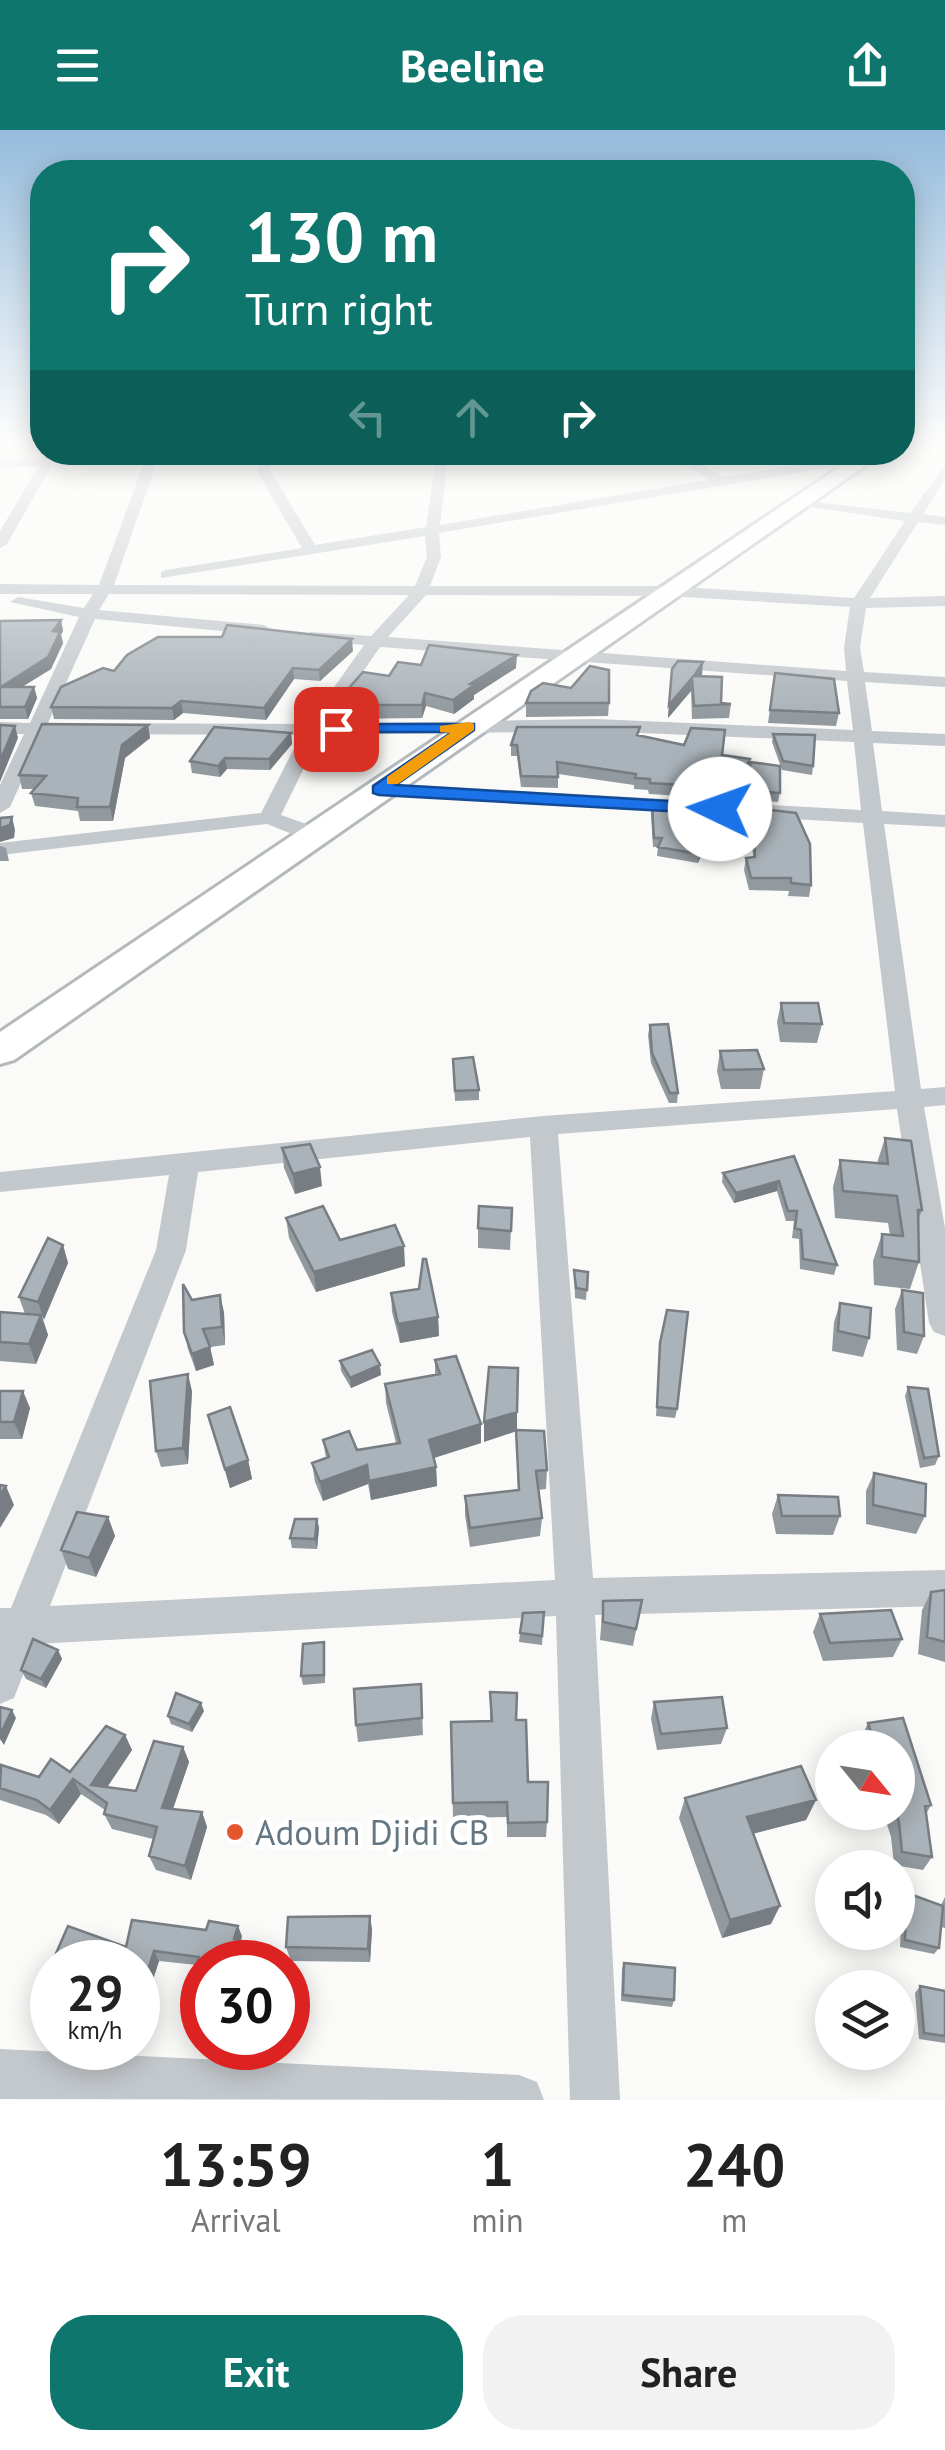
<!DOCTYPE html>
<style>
:root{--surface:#fff;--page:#f2f2f2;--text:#222;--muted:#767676;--accent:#0f766e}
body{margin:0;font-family:"PT Sans",sans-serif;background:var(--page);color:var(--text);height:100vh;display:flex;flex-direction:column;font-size:38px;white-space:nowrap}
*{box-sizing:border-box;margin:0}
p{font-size:32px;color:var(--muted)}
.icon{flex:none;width:55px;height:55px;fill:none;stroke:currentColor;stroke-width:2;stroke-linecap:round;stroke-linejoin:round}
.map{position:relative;height:1970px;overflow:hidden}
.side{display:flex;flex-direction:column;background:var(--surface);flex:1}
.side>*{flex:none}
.guide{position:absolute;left:30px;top:30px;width:885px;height:305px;border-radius:40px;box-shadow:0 5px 25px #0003;background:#0f766e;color:#fff;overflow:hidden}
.needle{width:65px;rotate:120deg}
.buttons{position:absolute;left:815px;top:1600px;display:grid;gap:20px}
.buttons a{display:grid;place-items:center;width:100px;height:100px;border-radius:50%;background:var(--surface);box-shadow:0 5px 25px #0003;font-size:50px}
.speed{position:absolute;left:30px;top:1810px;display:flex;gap:20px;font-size:50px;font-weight:700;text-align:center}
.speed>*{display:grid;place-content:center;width:130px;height:130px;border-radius:50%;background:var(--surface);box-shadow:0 5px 25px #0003;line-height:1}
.speed small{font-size:25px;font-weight:400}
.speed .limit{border:15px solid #d22;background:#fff;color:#111}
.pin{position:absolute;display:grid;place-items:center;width:85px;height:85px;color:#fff;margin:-42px;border-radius:20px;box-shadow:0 5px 15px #0006}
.me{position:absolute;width:110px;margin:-55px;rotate:273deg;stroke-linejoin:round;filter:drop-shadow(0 0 8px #0008)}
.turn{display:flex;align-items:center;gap:35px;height:210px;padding:0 50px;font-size:45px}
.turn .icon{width:130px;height:130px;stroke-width:2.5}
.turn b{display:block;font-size:70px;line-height:85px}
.lanes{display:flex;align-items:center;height:95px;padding:0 50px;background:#0003;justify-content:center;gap:50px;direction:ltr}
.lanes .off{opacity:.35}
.eta{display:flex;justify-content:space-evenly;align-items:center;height:170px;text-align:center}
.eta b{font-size:60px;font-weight:700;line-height:70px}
.button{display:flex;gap:20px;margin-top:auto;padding:20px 50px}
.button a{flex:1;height:115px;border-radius:40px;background:var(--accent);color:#fff;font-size:40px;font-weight:700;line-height:115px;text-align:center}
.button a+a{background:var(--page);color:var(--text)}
header{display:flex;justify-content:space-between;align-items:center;height:130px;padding:0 50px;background:var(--accent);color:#fff;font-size:45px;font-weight:700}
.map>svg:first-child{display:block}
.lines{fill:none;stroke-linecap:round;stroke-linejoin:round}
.highway-casing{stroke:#b4b9bd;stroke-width:6}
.minor{fill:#c3c8cc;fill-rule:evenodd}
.highway{fill:#fff;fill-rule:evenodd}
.wall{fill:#929a9f}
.shaded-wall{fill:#777d82}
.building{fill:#aab3b9;stroke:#777d82;stroke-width:2.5}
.route{fill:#1a73e8;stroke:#114b97;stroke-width:2.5}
.slow{fill:#f59e0b}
.poi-dot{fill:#e4572e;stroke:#fff;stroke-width:4}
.labels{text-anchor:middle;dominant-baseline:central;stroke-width:10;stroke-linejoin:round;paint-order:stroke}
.near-poi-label{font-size:35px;fill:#657683;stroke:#fff;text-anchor:start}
</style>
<header><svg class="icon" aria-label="menu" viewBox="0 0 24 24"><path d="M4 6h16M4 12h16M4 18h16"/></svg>Beeline<svg class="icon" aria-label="share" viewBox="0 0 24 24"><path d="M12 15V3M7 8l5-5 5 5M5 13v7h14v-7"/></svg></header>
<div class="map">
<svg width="945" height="1970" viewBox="0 0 945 1970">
<rect width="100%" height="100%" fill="#fafaf8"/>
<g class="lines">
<g class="highway-casing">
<path id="highway" d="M862,322H885L14,930L0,934V902Z"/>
</g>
<path class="minor" d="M46,322H59L7,414L0,418V401L38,337H0V329H42Z
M148,322L264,327L266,322H279L270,340L315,415L426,397L437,322H449L440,395L709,350L665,322H681L724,347L869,323L874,330L439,403L441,427L430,456H667L854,468L905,391L790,374L797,370L910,383L945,335V349L923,384L945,387V395L918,392L870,468L945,466V476L866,478L860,517L864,542L945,547V557L865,552L872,601L945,604V616L873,613L882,681L945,685V697L884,694L921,959L945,957V975L924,977L945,1098V1206L934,1202L929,1193L897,979L558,1004L593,1448L945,1440V1476L595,1485L620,1970H570L556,1486L35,1514L14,1568L0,1574V1478H11L156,1120L169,1045L0,1062V1042L543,986L895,961L863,693L379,665L369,659L379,653L861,680L854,612L595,601L320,605L281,685L323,700V710H307L267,694L0,725V713L261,683L301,605L43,604L10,677L0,683V655L24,604H0V592L30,593L79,487L10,472L18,467L84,478L93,464H0V454L99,455ZM157,332L260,335L256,340L302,418L166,440L161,442V448L425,406L427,427L415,456L114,455ZM109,464L409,465L371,506L310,502L308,506L316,511L364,515L308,594L48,593L95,489L264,505L272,500L264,495L99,480ZM426,465L667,466L850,477L844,517L846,541L388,507ZM380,517L847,551L853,600L595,589L327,594ZM530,1007L555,1450L50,1476L186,1120L198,1042Z
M0,1919L519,1945L537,1952L544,1970L0,1969Z"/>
<use href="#highway" class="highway"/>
</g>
<path class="wall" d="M61,490L63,501L61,505L63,513L51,539L22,557H34L37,568L28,589H0V491Z
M353,521L320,551L294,549L266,590L183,583L174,590L54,589L51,577L114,541Z
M421,535L516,538L474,565V569L454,584L426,576L422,588L335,589L334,575L389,546Z
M672,539L701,546L721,573L731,574L729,588L692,589L691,561L668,588Z
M775,543L839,583L836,596L768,593Z
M571,558L609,573L608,586L526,587V573Z
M148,595L150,608L125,628L113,691H80L78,681L35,676L31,663L34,659H22L19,645Z
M291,603L292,614L270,640L227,639L220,647L192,643L190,631Z
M773,604L813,636L812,645L782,640L772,612Z
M639,605L722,625L750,629L748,640L733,669L649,664L648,660L634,659V655L558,644V658L521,657L517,626H511V615Z
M750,632L780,663L778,672L750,670L749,640Z
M652,675L724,680L723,689L714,704L710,703L698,733L657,726L658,717H653L651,684Z
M753,678L811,755L809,767L788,766L789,761L749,760L744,740L746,728L753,727L751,690Z
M0,716L6,718L9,731H0Z
M781,873L822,894L817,913L780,912L777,892Z
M650,895L678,963L677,973H669L651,933L648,905Z
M720,921L764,939L760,959H721L717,941Z
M453,929L479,960V970L455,971Z
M885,1008L922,1080L918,1091L919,1132L910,1159L874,1155L873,1131L882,1104L890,1105L888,1093L835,1088L833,1057L840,1030L877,1033Z
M282,1018L322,1056L295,1064L284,1038Z
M794,1026L837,1135L834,1145L800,1139L799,1109L792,1108L794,1091H786L777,1061L734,1073L722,1052L723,1043Z
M512,1078L510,1120L478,1118V1098Z
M286,1088L340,1110L405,1136L316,1162L289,1108Z
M63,1115L68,1133L43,1189L48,1205L36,1234L0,1231V1182L25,1184L19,1167Z
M574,1140L588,1142L586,1170L575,1168Z
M419,1159L438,1187L439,1206L400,1213L392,1182L391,1163Z
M902,1160L924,1206L917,1224L897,1220L895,1179Z
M192,1170L224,1182L225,1215L210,1217L214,1235L196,1241L188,1219L184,1202Z
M840,1173L869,1208L863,1227L832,1221L834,1192Z
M660,1213L677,1279L675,1288L656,1286Z
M435,1230L481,1313L434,1328L436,1337L437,1356L371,1370L368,1354L323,1371L315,1352L312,1333L326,1328L323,1310L357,1320L396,1313L386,1273L385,1254L435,1245Z
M340,1231L381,1245L351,1258L341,1241Z
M908,1257L939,1326L935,1335L920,1338L905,1266Z
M0,1261L30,1278L22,1309H0Z
M192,1261L188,1334L161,1337L156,1321Z
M208,1285L248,1330L252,1349L230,1358Z
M517,1300L547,1340L546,1359L538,1360L542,1388L540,1406L470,1417L465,1385V1366L518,1360L516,1301L484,1312Z
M874,1343L925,1386L916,1404L866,1394V1361Z
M778,1365L840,1386L833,1405L776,1404L772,1384Z
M108,1387L115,1406L96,1447L68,1439L61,1420Z
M317,1389L319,1398L317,1419L292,1418L290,1408Z
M945,1460V1532L918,1524L922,1480L931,1462Z
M642,1470L633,1516L600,1510L603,1471Z
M544,1482L542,1515L519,1512L520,1503Z
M820,1484L902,1509L893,1527L823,1531L813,1502Z
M58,1520L62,1529L46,1558L26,1549L21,1540Z
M325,1521V1553L303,1555L301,1546Z
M421,1554L423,1605L358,1612L356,1595Z
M490,1562L516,1590L528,1652L547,1692L546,1707H507V1687L453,1688L451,1592L490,1591Z
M654,1572L727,1598L721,1614L657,1620L651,1589Z
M204,1581L192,1602L171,1594L168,1586Z
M903,1588L931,1675L926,1684L932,1727L923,1740L894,1735L891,1707L883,1682H898V1618H864L861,1608L868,1593Z
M125,1605L132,1620L107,1657L136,1661L183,1617L189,1632L173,1679L202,1682L207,1697L191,1750L156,1740L149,1726L153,1709L112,1699L104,1684L105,1680L81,1664L59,1694L46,1685L0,1670V1636L39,1647L70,1642Z
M685,1668L816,1670L806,1690L753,1704L771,1794L722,1808L679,1688Z
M907,1763L941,1775L945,1767V1798L941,1797L939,1818L934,1824L900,1817L902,1770Z
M370,1786L372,1800L370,1832L291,1831L286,1817Z
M242,1806L241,1811L272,1820L275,1829L202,1832V1847L201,1846L197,1835L159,1831L145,1874H138V1832H57L54,1828L126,1817Z
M624,1833L674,1870L672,1877L621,1871L622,1839Z
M920,1856L945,1861V1913L919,1909L915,1863Z"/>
<path class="shaded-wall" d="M61,490L63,501L61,505L63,513L51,539L4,568L1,557L53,501Z
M352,509L353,521L320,551L319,540Z
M517,525L516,538L474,565V569L454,584L453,570L470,554Z
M703,532L702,546L692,559L694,546Z
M293,538L294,549L266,590L264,578Z
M692,548L691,561L668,588L669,575Z
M34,557L37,568L28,589L25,577Z
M425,563L426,576L422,588V575Z
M181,571L183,583L174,590L172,578Z
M148,595L150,608L125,628L113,691L110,677L122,615Z
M15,596L18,608L0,652V631Z
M291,603L292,614L270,640L269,629Z
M225,628L227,639L220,647L218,636Z
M750,629L748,640L733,669L735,658Z
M724,680L723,689L714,704L716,695Z
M12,687L15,700L14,708L0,712V698Z
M711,694L710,703L698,733L699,724Z
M320,1037L322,1056L295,1064L293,1044Z
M779,1051L777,1061L734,1073L736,1063Z
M63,1115L68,1133L44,1190L38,1172Z
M404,1116L405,1136L316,1162L314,1142Z
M220,1165L224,1182L225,1215L222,1197Z
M41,1185L48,1205L36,1234L29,1214Z
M438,1187L439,1206L400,1213L398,1194Z
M210,1217L214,1235L196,1241L192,1224Z
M380,1235L381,1245L351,1258L350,1248Z
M188,1244L192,1261L188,1334L183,1318Z
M23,1261L30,1278L22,1309L14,1292Z
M517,1282V1301L484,1312V1292Z
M481,1294V1313L430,1329L429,1310Z
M248,1330L252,1349L230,1358L225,1339Z
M367,1335L368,1354L323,1371L320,1352Z
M436,1337L437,1356L371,1370L369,1351Z
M6,1356L14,1375L0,1398V1366Z
M108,1387L115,1406L96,1447L89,1428Z
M317,1389L319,1398L317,1419L315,1409Z
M58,1520L62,1529L46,1558L41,1549Z
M201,1573L204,1581L192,1602L189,1594Z
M12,1580L16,1588L4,1615L0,1609V1605Z
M125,1605L132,1620L100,1668L91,1655Z
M183,1617L189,1632L168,1693L162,1678Z
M73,1649L81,1664L59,1694L50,1680Z
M816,1670L806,1690L739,1707L747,1687Z
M202,1682L207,1697L191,1750L185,1736Z
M780,1776L771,1794L722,1808L730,1790Z
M370,1786L372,1800L370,1832L368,1819Z
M238,1796L242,1806L238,1818L234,1809Z
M272,1820L275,1829L274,1832H268Z
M154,1821L159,1831L145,1874L140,1866Z"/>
<path class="building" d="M61,490L53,501L60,502L48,527L1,557H34L25,577H0V491Z
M227,495L352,509L319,540L293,538L264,578L181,571L172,578L51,577L61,557L103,538L114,541L127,525L158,507H222Z
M429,515L517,525L470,554L474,555L453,570L425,563L422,575H334L363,542L389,546L398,532L421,535Z
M678,531L703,532L694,546L722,547L721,573L731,574L694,576L692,548L669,575L672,539Z
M590,536L609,540V573H526L531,561L543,553L571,558Z
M775,543L834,549L839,583L770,580Z
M42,594L148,595L122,615L110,677H77L78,668L31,663L46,646L19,645Z
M0,595L15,596L0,631Z
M214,597L291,603L269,629L225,628L218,636L190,631Z
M517,597H640L637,605L684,615L691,598L725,600L722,625L750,629L735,658L650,653V649L635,648L636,644L557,632L558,647L521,646L517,615H511Z
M773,604L815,605L813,636L783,631Z
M750,632L780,636V663L752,661Z
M652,675L724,680L716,695L711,694L699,724L658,717L662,708H654Z
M753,678L796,683L810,714L811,755L791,753V748H751L746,728L755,727Z
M12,687L10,695L0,698V688Z
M781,873H818L822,894L784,893Z
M668,894L678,963H670L652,923L650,895Z
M757,920L764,939L724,940L720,921Z
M473,927L479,960L455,961L453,929Z
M885,1008L911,1011L922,1080H918L919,1132L882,1127V1104L903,1106L897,1066L843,1061L840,1030L888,1034Z
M310,1014L320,1037L293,1044L282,1018Z
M794,1026L837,1135L803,1129L801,1100L795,1098L797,1081H788L779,1051L736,1063L723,1043Z
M323,1076L340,1110L395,1095L404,1116L314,1142L286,1088Z
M479,1076L512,1078L511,1101L478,1098Z
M48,1108L63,1115L38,1172L19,1167Z
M423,1129H426L438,1187L398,1194L391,1163L419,1159Z
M574,1140L588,1142L587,1160L576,1158Z
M183,1154L192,1170L220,1165L222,1197L203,1199L210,1217L192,1224L184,1202Z
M902,1160L923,1163L924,1206L904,1202Z
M840,1173L871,1178L869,1208L838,1201Z
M667,1180L688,1182L677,1279L657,1277L660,1213Z
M0,1182L41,1185L29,1214L0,1212Z
M372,1220L380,1235L350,1248L340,1231Z
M456,1226L481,1294L429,1310L436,1337L369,1351L367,1335L320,1352L312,1333L329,1327L323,1310L349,1301L357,1320L400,1313L385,1254L440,1244L435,1230Z
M489,1237L518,1238L517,1282L484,1292Z
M188,1244L183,1318L156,1321L150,1251Z
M908,1257L928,1259L939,1326L924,1328Z
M0,1261H23L14,1292H0Z
M230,1277L248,1330L225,1339L208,1285Z
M516,1300L544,1301L547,1340L536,1341L542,1388L470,1398L465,1366L519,1360Z
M874,1343L926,1354L925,1386L873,1375Z
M0,1355L6,1356L0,1366Z
M778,1365L838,1367L840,1386H782Z
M77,1382L108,1387L89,1428L61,1420Z
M295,1389H317L315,1409L290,1408Z
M945,1460V1512L927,1507L931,1462Z
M642,1470L636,1499L603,1492V1471Z
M891,1480L902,1509L830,1513L820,1484Z
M544,1482L542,1506L520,1503L523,1483Z
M33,1509L58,1520L41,1549L21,1540Z
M324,1512V1545L301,1546L303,1514Z
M421,1554L422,1588L356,1595L354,1559Z
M490,1562L517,1563L516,1590H526L528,1652H548L547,1692L508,1693L507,1672L453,1673L451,1592L492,1591Z
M176,1563L201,1573L189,1594L168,1586Z
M722,1567L727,1598L661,1604L654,1572Z
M0,1577L12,1580L0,1605Z
M903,1588L931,1675L925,1676L932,1727L902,1722L899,1693L896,1682H898V1618H876L868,1593Z
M106,1596L125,1605L91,1655L136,1661L154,1611L183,1617L162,1678L202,1682L185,1736L149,1726L157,1697L104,1684L107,1673L73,1649L50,1680L37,1670L0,1658L1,1635L39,1647L51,1629L70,1642Z
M801,1636L816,1670L747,1687L780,1776L730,1790L685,1668Z
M907,1763L943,1776L939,1818L905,1810Z
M370,1786L368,1819L286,1817L288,1787Z
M132,1790L206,1800L209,1791L238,1796L234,1809L272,1820L268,1832H202V1838L196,1837L199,1827L154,1821L140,1866L138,1865V1832H68L54,1828L68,1796L126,1817Z
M624,1833L675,1838L674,1870L623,1865Z
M920,1856L945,1861V1906L924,1903Z"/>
<linearGradient id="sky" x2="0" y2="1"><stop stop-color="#96bcdc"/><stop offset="0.53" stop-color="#fdfdfc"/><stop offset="1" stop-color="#fdfdfc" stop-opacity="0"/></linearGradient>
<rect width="945" height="587" fill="url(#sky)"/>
<path class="route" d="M336,594H474V600L396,655L720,674L729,679L720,684L379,665L373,663V656L452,602H331V596Z"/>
<path class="slow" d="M469,592L474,594V600L398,654H387V647L450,603L440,602V596Z"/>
<circle class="poi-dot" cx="235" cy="1702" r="10"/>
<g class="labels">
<g class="near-poi-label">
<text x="255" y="1702">Adoum Djidi CB</text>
</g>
</g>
</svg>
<div class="buttons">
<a><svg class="needle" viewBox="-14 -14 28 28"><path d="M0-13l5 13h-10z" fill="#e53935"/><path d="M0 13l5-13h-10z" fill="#767676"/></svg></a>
<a><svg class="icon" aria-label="sound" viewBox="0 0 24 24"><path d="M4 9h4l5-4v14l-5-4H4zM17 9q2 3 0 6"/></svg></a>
<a><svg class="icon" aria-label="layers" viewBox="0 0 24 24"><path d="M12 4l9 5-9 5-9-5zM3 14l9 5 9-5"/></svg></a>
</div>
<div class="speed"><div>29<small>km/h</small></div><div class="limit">30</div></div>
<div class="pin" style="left:336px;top:599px;background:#d93025"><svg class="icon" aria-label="arrive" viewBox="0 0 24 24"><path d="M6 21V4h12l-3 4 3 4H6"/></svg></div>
<svg class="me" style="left:720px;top:679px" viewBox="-20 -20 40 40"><circle r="19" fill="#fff"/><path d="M0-13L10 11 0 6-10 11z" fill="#1a73e8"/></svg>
<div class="guide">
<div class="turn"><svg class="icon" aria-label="right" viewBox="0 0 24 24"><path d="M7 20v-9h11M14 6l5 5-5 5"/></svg><div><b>130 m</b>Turn right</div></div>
<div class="lanes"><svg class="icon off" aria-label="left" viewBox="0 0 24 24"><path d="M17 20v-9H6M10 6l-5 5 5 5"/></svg><svg class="icon off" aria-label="ahead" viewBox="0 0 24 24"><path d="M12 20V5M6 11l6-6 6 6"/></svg><svg class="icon" aria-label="right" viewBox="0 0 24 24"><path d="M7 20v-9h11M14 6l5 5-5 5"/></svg></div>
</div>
</div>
<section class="side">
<div class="eta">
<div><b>13:59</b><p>Arrival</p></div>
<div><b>1</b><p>min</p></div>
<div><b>240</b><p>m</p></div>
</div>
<div class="button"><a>Exit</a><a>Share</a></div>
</section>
